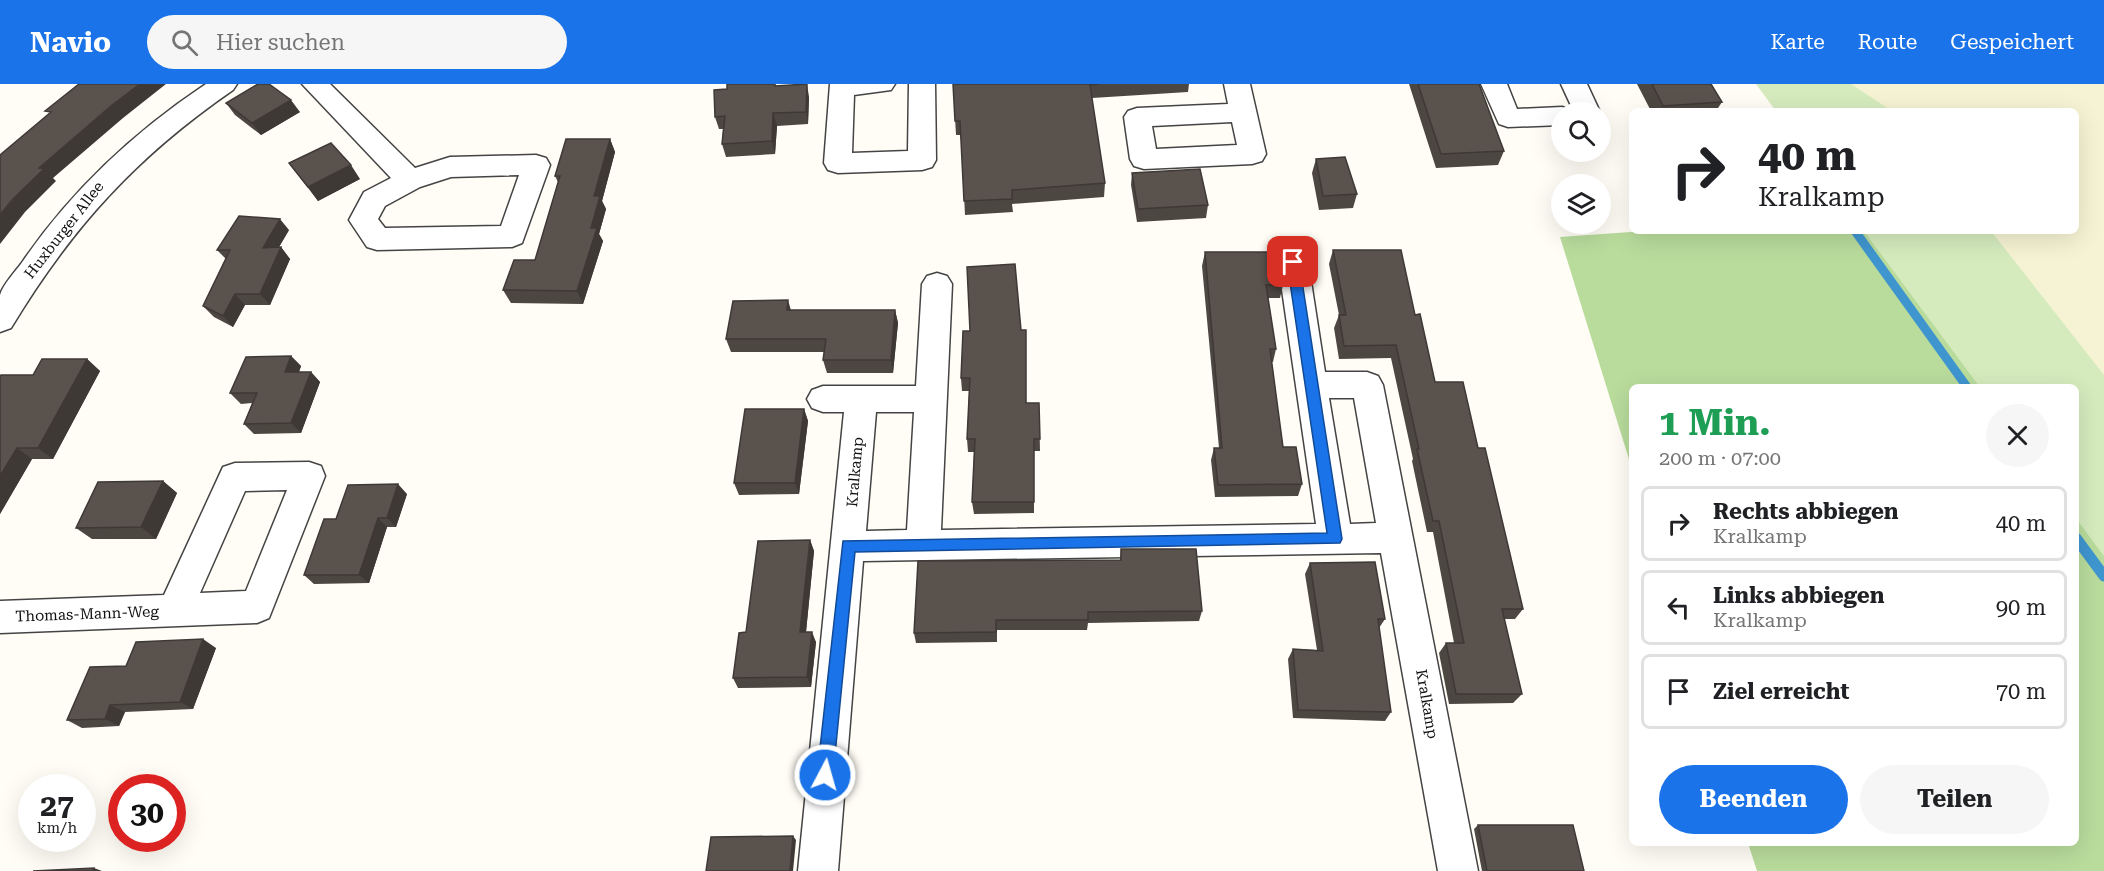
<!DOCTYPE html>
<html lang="de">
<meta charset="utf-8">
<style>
:root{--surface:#fff;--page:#f6f6f6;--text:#202124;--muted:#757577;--line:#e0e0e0;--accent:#1a73e8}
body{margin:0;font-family:"Roboto Serif",serif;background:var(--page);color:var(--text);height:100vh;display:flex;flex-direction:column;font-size:22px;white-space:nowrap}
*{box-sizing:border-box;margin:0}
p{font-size:20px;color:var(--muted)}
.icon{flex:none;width:33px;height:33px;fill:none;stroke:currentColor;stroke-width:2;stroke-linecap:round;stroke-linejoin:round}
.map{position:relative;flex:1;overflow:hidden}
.sheet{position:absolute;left:1629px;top:300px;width:450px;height:462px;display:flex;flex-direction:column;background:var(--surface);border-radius:9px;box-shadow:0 6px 24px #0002}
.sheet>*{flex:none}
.guide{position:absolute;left:1629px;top:24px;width:450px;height:126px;border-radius:9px;box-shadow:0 6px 24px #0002;background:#fff;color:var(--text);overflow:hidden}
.fabs{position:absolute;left:1551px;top:18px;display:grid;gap:12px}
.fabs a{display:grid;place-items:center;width:60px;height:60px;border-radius:50%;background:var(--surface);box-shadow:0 6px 24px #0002;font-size:30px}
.speed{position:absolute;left:18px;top:690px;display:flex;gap:12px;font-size:30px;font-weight:700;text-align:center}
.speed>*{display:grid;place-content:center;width:78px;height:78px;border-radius:50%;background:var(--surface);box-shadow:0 6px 24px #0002;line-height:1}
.speed small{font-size:15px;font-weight:400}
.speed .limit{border:9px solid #d22;background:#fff;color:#111}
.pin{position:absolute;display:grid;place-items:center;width:51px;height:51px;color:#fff;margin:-26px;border-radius:12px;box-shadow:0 3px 9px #0006}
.me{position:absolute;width:66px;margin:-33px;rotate:6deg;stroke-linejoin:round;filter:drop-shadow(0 0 4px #0008)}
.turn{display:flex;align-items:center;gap:21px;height:126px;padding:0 30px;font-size:27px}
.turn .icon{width:78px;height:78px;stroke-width:2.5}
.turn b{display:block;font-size:42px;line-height:51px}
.round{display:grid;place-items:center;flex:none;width:63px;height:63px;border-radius:32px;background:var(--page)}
.head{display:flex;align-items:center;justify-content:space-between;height:102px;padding:0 30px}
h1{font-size:36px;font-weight:700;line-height:45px;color:#1e9e55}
.button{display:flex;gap:12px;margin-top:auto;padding:12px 30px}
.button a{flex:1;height:69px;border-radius:36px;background:var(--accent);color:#fff;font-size:24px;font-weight:700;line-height:69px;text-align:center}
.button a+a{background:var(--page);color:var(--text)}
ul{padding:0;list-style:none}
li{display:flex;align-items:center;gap:18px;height:75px;margin:0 12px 9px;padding:0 18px;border:3px solid var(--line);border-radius:9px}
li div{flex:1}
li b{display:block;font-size:22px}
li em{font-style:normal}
header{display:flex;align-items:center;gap:36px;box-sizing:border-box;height:84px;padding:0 30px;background:var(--accent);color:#fff}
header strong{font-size:28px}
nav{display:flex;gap:33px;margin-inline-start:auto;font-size:21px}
.search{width:420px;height:54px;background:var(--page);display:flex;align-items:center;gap:15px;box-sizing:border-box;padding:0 21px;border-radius:33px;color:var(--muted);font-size:22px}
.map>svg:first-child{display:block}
.farmland{fill:#f6f3d4}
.green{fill:#d5ebbd}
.forest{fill:#b9dc9c}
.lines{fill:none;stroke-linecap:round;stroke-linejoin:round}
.stream-far1{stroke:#3f96cf;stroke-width:9}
.stream{stroke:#3f96cf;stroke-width:11}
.minor-casing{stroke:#444;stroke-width:3}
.minor{fill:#fff;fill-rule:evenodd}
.wall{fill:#4d4742}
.shaded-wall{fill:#3f3936}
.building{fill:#5a524d;stroke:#3f3936;stroke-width:1.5}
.route{fill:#1a73e8;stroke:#114b97;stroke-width:1.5}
.labels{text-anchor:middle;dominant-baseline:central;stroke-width:6;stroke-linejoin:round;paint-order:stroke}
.street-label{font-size:15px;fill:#111;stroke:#fff}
</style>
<header>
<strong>Navio</strong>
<div class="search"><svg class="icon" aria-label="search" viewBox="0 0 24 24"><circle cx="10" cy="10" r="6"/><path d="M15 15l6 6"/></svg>Hier suchen</div>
<nav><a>Karte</a><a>Route</a><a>Gespeichert</a></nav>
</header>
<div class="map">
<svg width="2104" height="787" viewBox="0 0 2104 787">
<rect width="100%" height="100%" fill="#fffdf5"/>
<path class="farmland" d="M1756,0H2104V472L2076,434V303H1980L1864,147H2076V27H1776Z"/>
<path class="green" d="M1756,0H1851L1892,27H1776Z
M1864,147H1991L2104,291V472L2076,434V303H1980Z"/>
<path class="forest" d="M1645,147H1864L1980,303H1632V385L1560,153Z
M2076,434L2104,472V787H1757L1748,759H2076Z"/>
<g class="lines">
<path class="stream-far1" d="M1855,147L1967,303"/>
<path class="stream" d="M2076,454L2104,492"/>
<g class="minor-casing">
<path id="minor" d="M206,0H237L233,6C136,73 72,143 11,244L0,248C0,237 0,222 0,211C3,200 16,187 23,177C72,106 134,48 206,0Z
M302,0H330L415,84L450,73L536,71L546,74L550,81L522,159L512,163L377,166L367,163L349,136L364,108L391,94ZM519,91L501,142L385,144L378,135L385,122L420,103L451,93Z
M830,0H895L891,6L854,11L852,69L908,67L909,0H935L936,76L932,83L922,86L838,89L828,86L824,79Z
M1224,0H1250L1266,70L1262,77L1252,80L1144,85L1134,82L1130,75L1124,33L1128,27L1137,24L1228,20ZM1232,38L1237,61L1156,65L1152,42Z
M1481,0H1507L1517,25L1562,23L1571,26L1573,28H1562V41L1508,43L1499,40Z
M1561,0H1587L1600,28H1574Z
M1293,167L1303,170L1308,178L1325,288H1367L1378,292L1383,301L1478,787H1438L1381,469L863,477L838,787H798L844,328H823L812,324L807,315L812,306L823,302H916L922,200L927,192L937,189L947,192L952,200L941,446L1316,440L1278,178L1283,170ZM1329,314H1354L1376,439L1350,440ZM876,328H914L907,446L866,447Z
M309,378L321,382L325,392L269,534L257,539L0,549V517L164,511L223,383L235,379ZM287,406L246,507L200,509L245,407Z"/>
</g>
<use href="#minor" class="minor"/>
</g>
<path class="wall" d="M953,0H1189L1188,8L1092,14L1105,99L1104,113L1012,120L1013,128L965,131L961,51H956Z
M1409,0H1479L1504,67L1498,81L1436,84Z
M1637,0H1711L1722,18L1716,27H1651Z
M779,2L809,13L808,40L777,42L775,70L726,73L722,60L723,45H719L715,33Z
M226,19L300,28L261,51L235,31Z
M610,55L615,68L602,117L606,125L599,150L603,157L583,220L511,219L503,206L535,176L558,98L555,92Z
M1316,75L1357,110L1353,124L1319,126L1312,89Z
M289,79L360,95L318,117Z
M1132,89L1208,121L1206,134L1137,138L1131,101Z
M289,146L279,163H281L290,175L270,221H245L233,243L214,233L203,222L226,175L217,166Z
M1333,166L1415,231L1435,298L1478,364L1523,525L1515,535H1504L1522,610L1513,619L1449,620L1439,569L1446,559H1454L1433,448H1427L1412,377L1413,375L1391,274L1339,275L1334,244L1339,231L1329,180Z
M1205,168L1283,201L1280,214H1268L1276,265L1273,278H1271L1283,363L1302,400L1298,412L1215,413L1211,376L1214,364H1219L1202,182Z
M791,226H895L898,239L893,289H827L823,276L824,268H731L726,255Z
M1021,246L1026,259V319H1039L1040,367H1034V429L974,430L972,418L974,368H968L967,355L969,307H962L961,294L970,247Z
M291,272L301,282L299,288H311L320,298L301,349L254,350L244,340L252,319L241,320L230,309Z
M87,275L100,287L53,375H32L0,430V293L33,291Z
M804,325L808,337L799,410L739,411L734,399Z
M163,397L177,409L156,455H92L76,444Z
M407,410L396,443H387L369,499L314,500L304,491L336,435Z
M810,456L814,467L806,548L816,558L811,603L738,604L733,594L746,548Z
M1121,465L1202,527L1199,537L1088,539L1087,546H997V558L916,559L914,549L1120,476Z
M1310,479L1385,535L1379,544L1391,628L1385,637L1293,634L1288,575L1293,565L1317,566L1305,490Z
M216,564L193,625L125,628L119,642L82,644L67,636L126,582Z
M1478,741L1584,787H1482L1474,745Z"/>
<path class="shaded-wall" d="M140,0H166L123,34L53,94L56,97L25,128L0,160V131L39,84L112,21Z
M807,0L809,13L808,40L806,28Z
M291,16L300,28L261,51L252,39Z
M773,29L777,42L775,70L772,57Z
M610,55L615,68L602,117L606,125L599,150L603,157L583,220L577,207L591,144L594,112Z
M351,81L360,95L318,117L308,103Z
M280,135L289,146L272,175L263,164Z
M281,163L290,175L270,221L260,210Z
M235,210L245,221L233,243L223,232Z
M788,216L792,230L787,226Z
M895,226L898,239L893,289L891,276Z
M291,272L301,282L295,299L285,288Z
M87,275L100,287L53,375L38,364Z
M311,288L320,298L301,349L291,339Z
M804,325L808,337L799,410L795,399Z
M17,364L32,375L0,430V392Z
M163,397L177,409L156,455L141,443Z
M398,400L407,410L396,443L387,434Z
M378,434L387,443L369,499L359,491Z
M810,456L814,467L805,558L800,548Z
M812,548L816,558L811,603L807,593Z
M203,555L216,564L193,625L180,618Z
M110,621L125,628L119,642L105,635Z
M793,752L796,756L793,787H790Z
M94,784L102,787H93Z"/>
<path class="building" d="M79,0H140L112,21L39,84L44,85L12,116L0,131V71L51,28L45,27Z
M258,0H269L291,16L252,39L226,19Z
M727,0H775V2L807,0L806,28L773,29L772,57L722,60L725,32L715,33L714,6L727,5Z
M953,0H1099L1090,1L1105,99L1012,106V115L964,117L960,37H955Z
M1418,0H1479L1504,67L1441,70Z
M1652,0H1711L1722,18L1663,22Z
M566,55H610L594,112H600L591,144H597L577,207L503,206L514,176H535L560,92H555Z
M331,59L351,81L308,103L289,79Z
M1345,73L1357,110L1323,112L1316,75Z
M1200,85L1208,121L1138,125L1132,89Z
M239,132L280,135L263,164L281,163L260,210H235L223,232L203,222L230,166H217Z
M1333,166H1401L1415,231L1420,230L1435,298H1463L1478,364H1485L1523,525H1502L1522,610H1456L1446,559H1464L1439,437H1433L1417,365H1419L1396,261L1344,262L1339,231H1346Z
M1205,168H1278L1283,201H1266L1276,265H1270L1283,363H1296L1302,400L1218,401L1214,364H1222Z
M1015,180L1021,246H1026V319H1039L1040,355H1034V418H972L975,355H967L970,294H961L963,247H970L967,183Z
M788,216L787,226H895L891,276H823L826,255H726L733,217Z
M291,272L285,288H311L291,339L244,340L257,309H230L246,273Z
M42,275H87L38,364H17L0,392V293L1,291H33Z
M745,325H804L795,399H734Z
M163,397L141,443L76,444L98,398Z
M398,400L387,434H378L359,491H304L324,435H336L348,401Z
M810,456L800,548H812L807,593L733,594L739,549L746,548L758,457Z
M1121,465H1196L1202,527L1088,528V536H996V548L914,549L918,477L1121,476Z
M1375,478L1385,535H1378L1391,628L1298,626L1293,565L1323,567L1310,479Z
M203,555L180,618L110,621L105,635L67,636L90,583L126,582L136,558Z
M1478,741H1573L1584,787H1487Z
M793,752L790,787H706L711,753Z
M94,784L93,787H33Z"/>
<path class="route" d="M1293,173L1299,178L1342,455L1340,459L855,468L833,691L831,697L825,699L820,697L817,691L843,457L1327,449L1287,178Z"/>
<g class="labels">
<g class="street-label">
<text transform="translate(64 146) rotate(-52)">Huxburger Allee</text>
<text transform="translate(855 388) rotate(-85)">Kralkamp</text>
<text transform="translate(87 530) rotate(-2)">Thomas-Mann-Weg</text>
<text transform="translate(1427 620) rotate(80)">Kralkamp</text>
</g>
</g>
</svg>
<div class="fabs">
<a><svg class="icon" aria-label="search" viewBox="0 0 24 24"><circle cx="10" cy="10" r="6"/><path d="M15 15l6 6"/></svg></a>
<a><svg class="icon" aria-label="layers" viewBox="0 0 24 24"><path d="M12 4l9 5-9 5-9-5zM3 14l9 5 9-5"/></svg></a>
</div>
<div class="speed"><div>27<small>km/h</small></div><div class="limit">30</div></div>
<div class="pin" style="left:1293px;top:178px;background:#d93025"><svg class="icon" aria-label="arrive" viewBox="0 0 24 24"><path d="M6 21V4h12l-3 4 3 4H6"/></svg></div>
<svg class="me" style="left:825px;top:691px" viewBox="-20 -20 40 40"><circle r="17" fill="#1a73e8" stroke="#fff" stroke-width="3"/><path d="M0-11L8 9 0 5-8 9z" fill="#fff"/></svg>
<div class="guide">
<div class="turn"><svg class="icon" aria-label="right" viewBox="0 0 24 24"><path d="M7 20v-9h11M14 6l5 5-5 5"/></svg><div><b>40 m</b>Kralkamp</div></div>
</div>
<section class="sheet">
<div class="head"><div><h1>1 Min.</h1><p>200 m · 07:00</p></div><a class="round"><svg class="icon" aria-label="close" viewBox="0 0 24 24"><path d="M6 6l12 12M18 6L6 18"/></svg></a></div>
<ul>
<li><svg class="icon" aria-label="right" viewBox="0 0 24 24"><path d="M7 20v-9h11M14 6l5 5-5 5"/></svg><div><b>Rechts abbiegen</b><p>Kralkamp</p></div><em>40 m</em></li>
<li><svg class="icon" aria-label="left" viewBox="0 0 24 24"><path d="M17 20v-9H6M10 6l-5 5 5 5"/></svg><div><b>Links abbiegen</b><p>Kralkamp</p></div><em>90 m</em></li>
<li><svg class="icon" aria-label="arrive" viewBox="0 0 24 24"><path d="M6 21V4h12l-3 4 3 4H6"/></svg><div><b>Ziel erreicht</b></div><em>70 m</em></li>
</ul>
<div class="button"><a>Beenden</a><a>Teilen</a></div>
</section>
</div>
